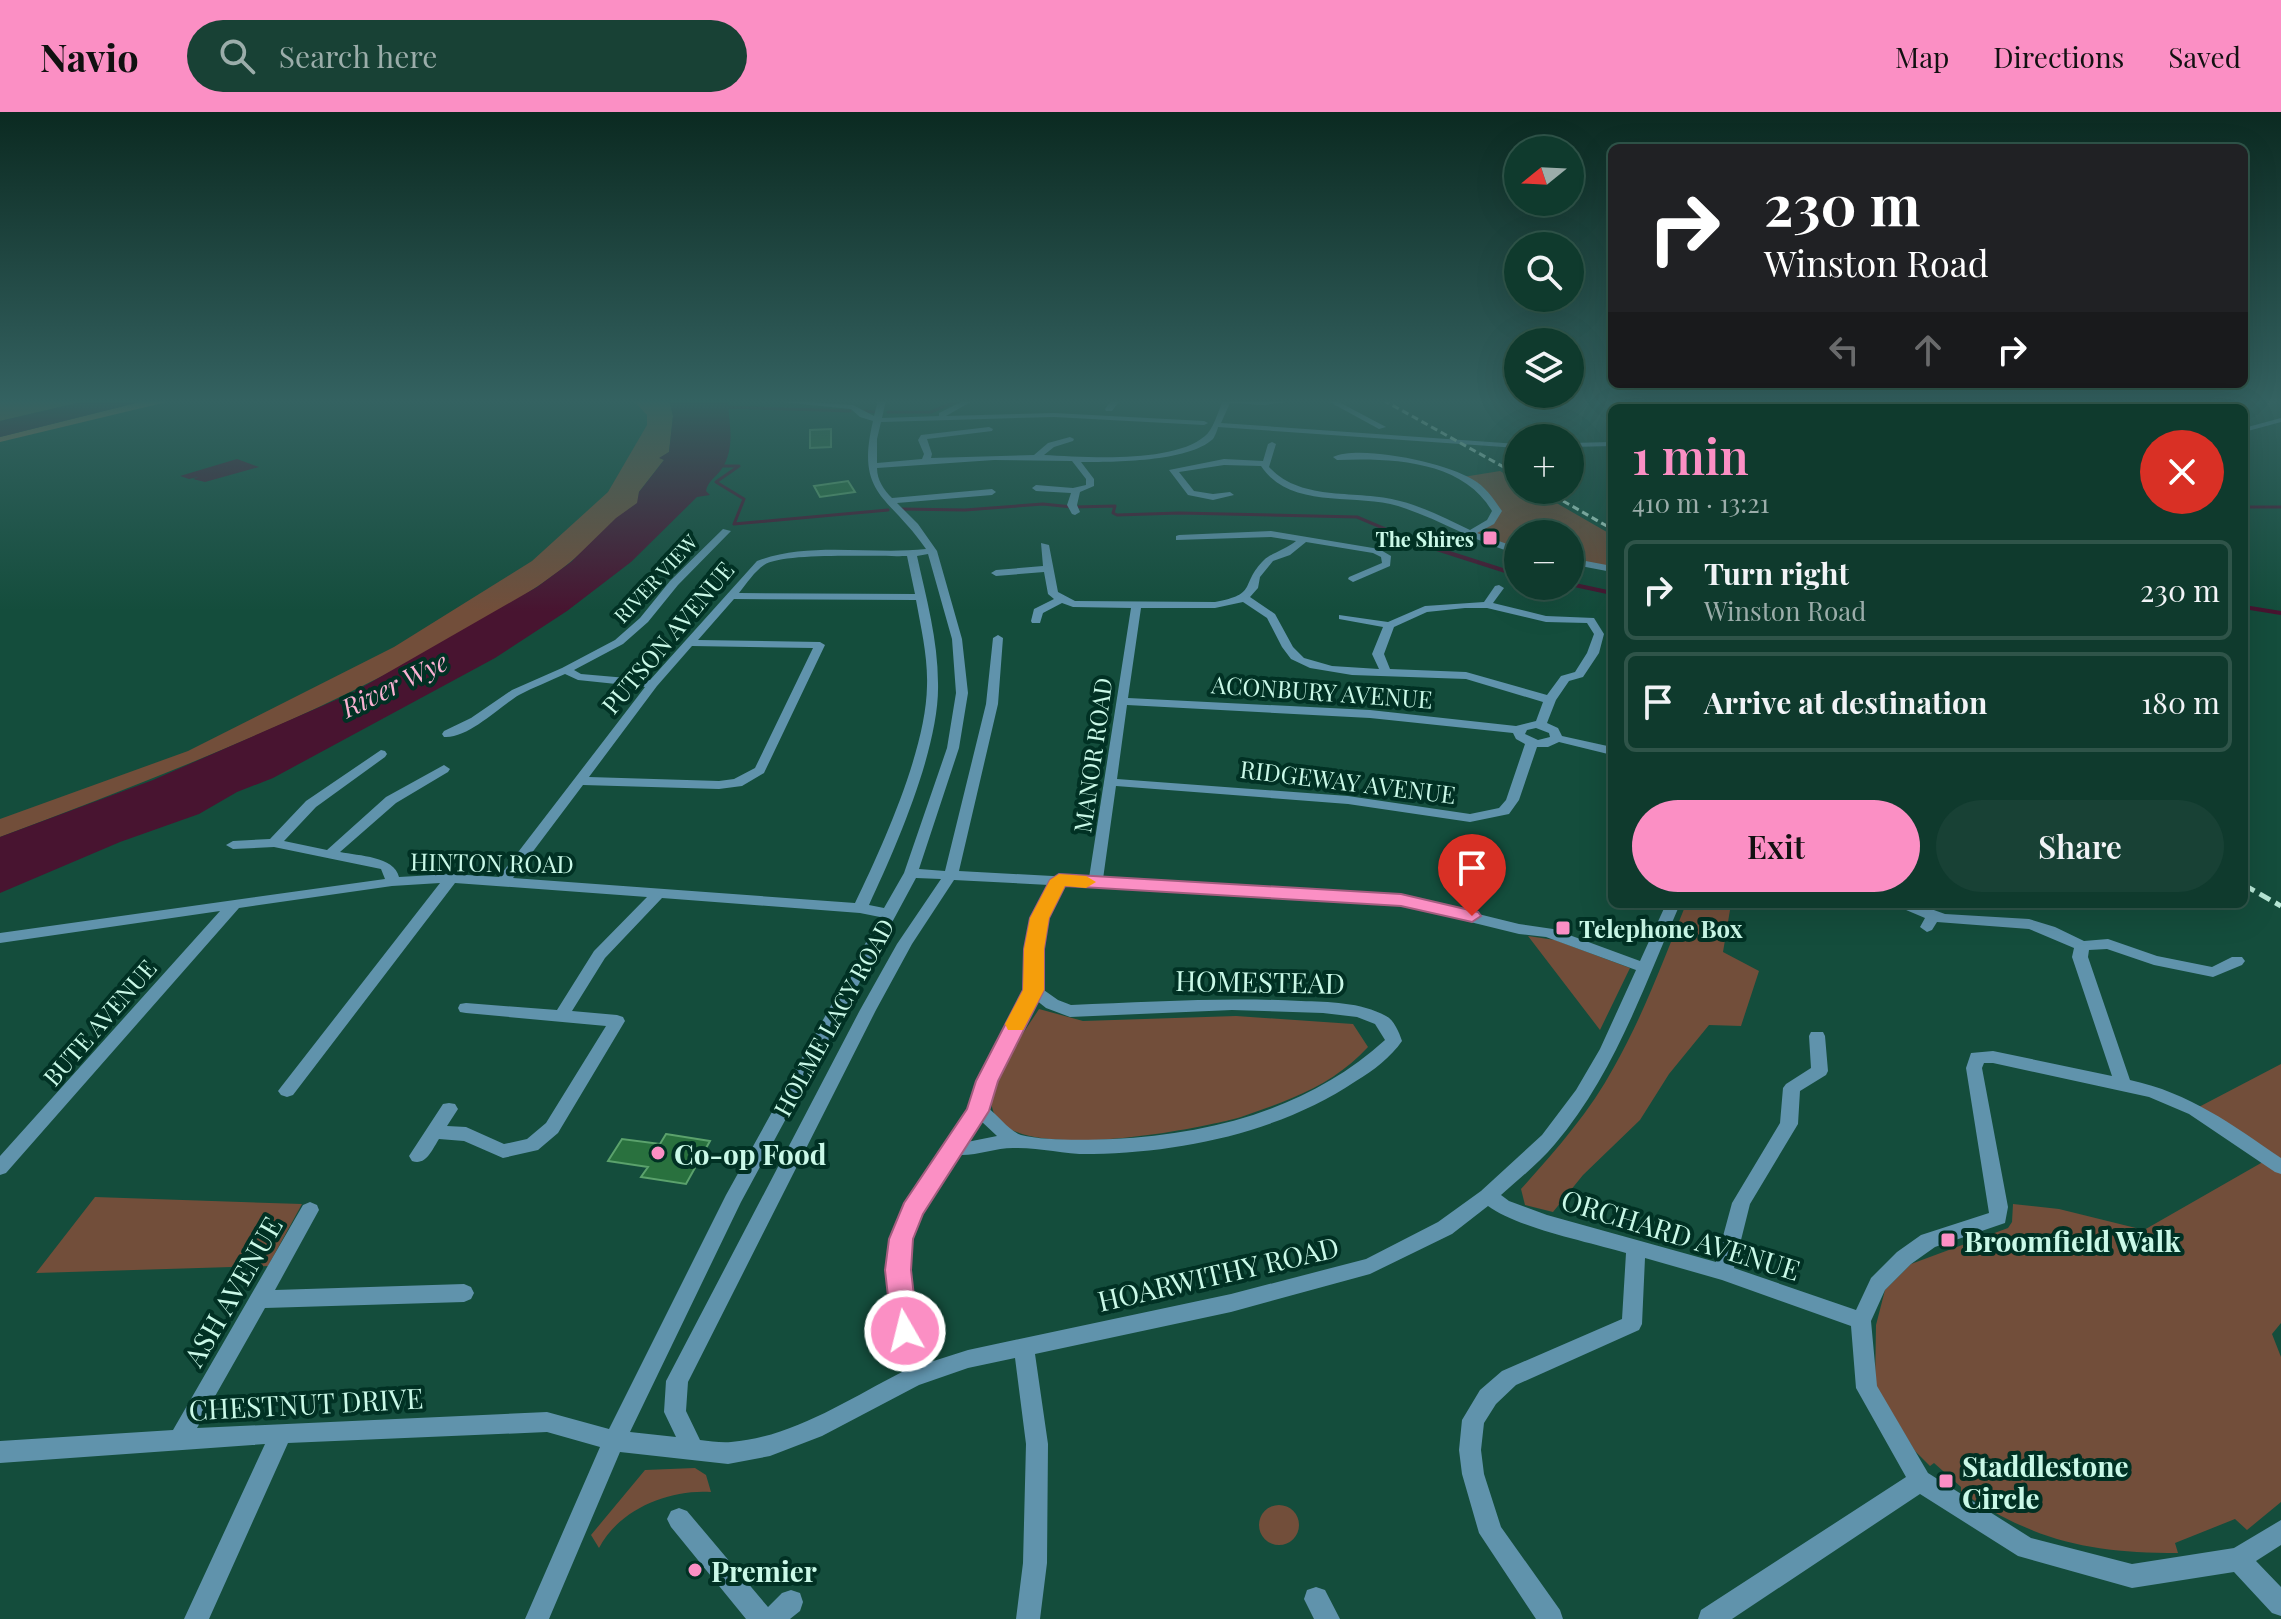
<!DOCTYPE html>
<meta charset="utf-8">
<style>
:root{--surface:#0f3a2d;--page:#184135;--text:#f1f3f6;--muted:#9badaa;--line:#2f5449;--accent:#fb8fc4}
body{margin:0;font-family:"Playfair Display",serif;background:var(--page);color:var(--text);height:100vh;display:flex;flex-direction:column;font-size:30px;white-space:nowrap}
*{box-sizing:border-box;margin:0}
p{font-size:26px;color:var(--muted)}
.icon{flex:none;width:44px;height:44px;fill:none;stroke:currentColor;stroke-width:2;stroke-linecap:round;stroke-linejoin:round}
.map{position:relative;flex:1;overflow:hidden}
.panel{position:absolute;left:1608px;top:292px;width:640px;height:504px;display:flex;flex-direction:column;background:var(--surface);border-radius:12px;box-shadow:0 8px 32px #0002,0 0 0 2px var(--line)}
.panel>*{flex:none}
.guide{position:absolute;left:1608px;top:32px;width:640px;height:244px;border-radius:12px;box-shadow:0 8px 32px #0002,0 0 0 2px var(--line);background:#202124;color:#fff;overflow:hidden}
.needle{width:52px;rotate:252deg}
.buttons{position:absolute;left:1504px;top:24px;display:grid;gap:16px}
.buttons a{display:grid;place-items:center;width:80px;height:80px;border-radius:50%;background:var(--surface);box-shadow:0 8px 32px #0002,0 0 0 2px var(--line);font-size:40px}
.pin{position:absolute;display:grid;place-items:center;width:68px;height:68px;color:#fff;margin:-82px -34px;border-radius:50% 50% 50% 0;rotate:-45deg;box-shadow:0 0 8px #0007}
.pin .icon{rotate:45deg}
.me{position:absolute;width:88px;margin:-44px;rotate:352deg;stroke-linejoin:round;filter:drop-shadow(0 0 6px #0008)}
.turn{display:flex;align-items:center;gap:28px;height:168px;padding:0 24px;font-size:36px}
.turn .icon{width:104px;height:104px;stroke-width:2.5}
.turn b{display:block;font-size:56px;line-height:68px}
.lanes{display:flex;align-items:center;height:76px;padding:0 24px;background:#0003;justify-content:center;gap:40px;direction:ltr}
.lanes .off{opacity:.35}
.round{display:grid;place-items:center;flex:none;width:84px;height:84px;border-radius:42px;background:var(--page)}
.head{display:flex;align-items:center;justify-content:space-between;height:136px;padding:0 24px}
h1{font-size:48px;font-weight:600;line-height:60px;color:var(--accent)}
.primary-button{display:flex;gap:16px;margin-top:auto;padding:16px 24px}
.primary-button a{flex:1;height:92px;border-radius:48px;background:var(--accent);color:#111;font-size:32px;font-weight:600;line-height:92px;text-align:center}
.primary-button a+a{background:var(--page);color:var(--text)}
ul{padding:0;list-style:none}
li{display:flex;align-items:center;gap:24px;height:100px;margin:0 16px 12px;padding:0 8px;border:4px solid var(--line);border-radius:12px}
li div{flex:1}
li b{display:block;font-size:30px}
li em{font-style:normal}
header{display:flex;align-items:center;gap:48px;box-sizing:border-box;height:112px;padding:0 40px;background:var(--accent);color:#111}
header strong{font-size:38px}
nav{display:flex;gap:44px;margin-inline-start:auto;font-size:28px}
.search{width:560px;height:72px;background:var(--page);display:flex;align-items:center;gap:20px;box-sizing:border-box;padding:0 28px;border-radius:44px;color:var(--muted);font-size:30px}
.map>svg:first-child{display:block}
.green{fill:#724e3a}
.forest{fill:#a86f4e}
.water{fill:#481430}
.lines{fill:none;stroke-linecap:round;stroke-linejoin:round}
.stream-far1{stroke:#481430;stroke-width:3}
.stream{stroke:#481430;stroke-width:4}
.building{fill:#29713e;stroke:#5ba26c;stroke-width:2}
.minor{fill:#6093ac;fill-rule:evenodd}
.rail-far1{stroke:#b6e6d5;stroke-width:3;stroke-dasharray:7 4;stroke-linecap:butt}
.rail{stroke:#b6e6d5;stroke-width:5;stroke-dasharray:12 6;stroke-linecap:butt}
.route{fill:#fb8fc4;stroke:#a35d7f;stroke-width:2}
.slow{fill:#f59e0b}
.poi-dot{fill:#fb8fc4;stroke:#013124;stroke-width:3}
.labels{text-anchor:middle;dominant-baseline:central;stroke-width:8;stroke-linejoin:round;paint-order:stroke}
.far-poi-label{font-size:20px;font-weight:bold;fill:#caf9e8;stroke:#013124;text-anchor:end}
.far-street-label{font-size:20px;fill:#caf9e8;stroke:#013124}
.street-label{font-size:24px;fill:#caf9e8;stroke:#013124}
.poi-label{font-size:24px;font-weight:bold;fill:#caf9e8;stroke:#013124;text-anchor:start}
.water-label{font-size:26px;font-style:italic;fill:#fab2d3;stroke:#013124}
.near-street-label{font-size:28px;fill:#caf9e8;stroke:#013124}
.near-poi-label{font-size:28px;font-weight:bold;fill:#caf9e8;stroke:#013124;text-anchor:start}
</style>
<header>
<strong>Navio</strong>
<div class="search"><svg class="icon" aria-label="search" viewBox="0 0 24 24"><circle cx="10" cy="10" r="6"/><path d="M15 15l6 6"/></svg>Search here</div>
<nav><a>Map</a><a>Directions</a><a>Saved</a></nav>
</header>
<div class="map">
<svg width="2281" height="1507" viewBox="0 0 2281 1507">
<rect width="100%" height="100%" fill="#144d3c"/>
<path class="green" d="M0,288H90L0,309Z
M633,288H669L673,304L669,340L660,346L664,348L639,380L638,391C614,407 596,428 574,447C554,464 531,479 509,493C350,592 175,659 0,725V707L188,639L394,535L532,449L608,380L647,313V303Z
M1500,359L1518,369V378H1534L1612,423V456L1570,448V422H1518V439L1469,421L1491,410L1497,399L1463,365Z
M1686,792H1731L1723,840L1759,859L1741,914L1709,913L1669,962L1640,1008L1583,1063L1553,1100L1525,1093L1521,1077C1555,1039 1590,1000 1614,955C1643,904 1664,847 1686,792Z
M1528,824L1555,828L1630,856L1600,918Z
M1039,897L1083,909L1236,904L1353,912L1368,935C1347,958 1321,974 1292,986C1276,993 1258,999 1241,1005C1200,1017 1003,1056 992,995C988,969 1025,919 1039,897Z
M2281,952V1211L2272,1222L2281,1245V1390L2247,1418L2235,1407L2175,1431L2178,1441C2090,1441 2035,1429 1961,1380V1375L1934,1351L1930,1354L1915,1339L1875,1273L1876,1213L1885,1178L1911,1152L2008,1116L2012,1110L2013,1092L2059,1097L2144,1118L2268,1047L2195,997Z
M95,1085L302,1092L268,1154L36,1161Z
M695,1356L706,1363L711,1380C670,1377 619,1397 599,1436L591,1423L645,1358Z
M1259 1413a20 20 0 1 1 40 0a20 20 0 1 1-40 0Z"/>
<path class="forest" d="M148,288H175L0,330V325Z"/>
<path class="water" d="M90,288H148L0,325V309Z
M669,288L728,289C729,313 736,336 721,358C715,366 708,369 706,379L710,383L697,385L631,450L567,499L495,546L273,666L237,680L199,702L120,730L0,781V725L153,668L354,580L537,475L571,450L616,406L637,391L639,380L664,348L659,346L669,340L673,304Z
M237,347L259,355L205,370L193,367L198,365L189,367L180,364Z"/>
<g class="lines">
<path class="stream-far1" d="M723,295L850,299
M865,299L875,300
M888,300H931L959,288
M718,354H739L716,370L744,387L734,412L888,398
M1074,395L1115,394L1113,401L1117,403L1179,401L1357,405L1423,433
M2244,395H2281
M902,397L965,398L1043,392L1072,395"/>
<path class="stream" d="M1418,431L1518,463
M1570,472L1612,481
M2244,495L2281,501"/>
</g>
<path class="building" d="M831,317V335L810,336V318Z
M848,369L855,380L820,385L814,374Z
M666,1022L710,1029L686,1072L641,1065L648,1055L608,1049L622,1027L660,1032Z"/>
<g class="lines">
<path class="minor" d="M778,288L853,293L874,304L878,288H886L882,306L939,304V301L965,288H974L946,304L1054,301L1204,309L1208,311L1204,313L1054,305L881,310L877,327V351L922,347L924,342L918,328L921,323L989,315L993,317L992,319L927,327L932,342L931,346L1034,343L1048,331L1070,325L1074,327L1073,329L1054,335L1044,343C1085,345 1172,352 1205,324C1213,318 1218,300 1222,291L1213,288H1300L1264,293L1230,291L1221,311L1518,332V336L1218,315C1218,317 1214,326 1213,327C1188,350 1113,350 1081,350L1094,367V374L1080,380L1077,393L1080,400L1075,403L1072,402L1067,393L1071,381L1036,379L1032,376L1036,373L1073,376L1086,373V367L1072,349L994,348L877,356C877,368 884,378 892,386L992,377L996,380L992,383L897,391L918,412L937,439L962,527L968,581L959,636L919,757L945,759L986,592L993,526L998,523L1003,526L998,592L959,759L1089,766L1131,496L1073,495L1062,491L1043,501L1040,511H1032L1031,509L1034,497L1054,487L1048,482L1044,460L996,464L991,461L996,458L1043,454L1041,431L1049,433L1058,480L1075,489L1215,490C1259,482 1239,473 1264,448C1270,442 1286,437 1296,429L1271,425L1176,428V424L1179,423L1271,419L1379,437L1391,444L1390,454L1353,470L1348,467L1349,465L1382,451L1381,445L1373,441L1306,430L1290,443L1273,449L1260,465L1258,476L1250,485L1275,502L1293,535L1304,546L1332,554L1379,557L1372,542L1383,515L1339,507V503L1388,510L1425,494L1484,490L1495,474L1499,473L1504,476L1493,491L1546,504L1594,506L1604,522L1599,541L1583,565L1569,569L1556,588L1547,611L1558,616L1562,624L1612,635V643L1559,630L1548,635H1537L1519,688L1509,702L1470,710L1348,692L1116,674L1103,767L1401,783L1519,812L1553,817L1640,849L1666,792H1680C1644,874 1614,963 1555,1032C1539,1051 1519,1067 1501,1083L1509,1089L1547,1103L1716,1150L1732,1091L1780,1011L1783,976L1786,972L1811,956L1809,924L1811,920H1823L1825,924L1828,959L1826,963L1800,979L1798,1012L1750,1092L1734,1156L1856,1198L1871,1166L1897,1140L1921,1123L1989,1101L1966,956L1971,941L1993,939L2112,964L2072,845L2074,836L2029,817L1937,810L1932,818L1927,820L1920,815L1925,806L1899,795L1897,792H1917L1945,802L2029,807L2055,815L2084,829L2108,827L2157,844L2212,855L2232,845H2242L2245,849L2242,853L2213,865L2154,853L2107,837L2089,838L2088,845L2130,968C2190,981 2231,1012 2281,1046V1062L2275,1060L2189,1002L2149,985L1993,951H1984L1982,956L2008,1095L2005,1111L1935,1135L1911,1152L1885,1178L1871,1209L1877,1274L1928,1361L2031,1426L2132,1452L2234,1436L2281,1408V1433L2256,1449L2281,1475V1504L2272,1501L2234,1460L2132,1476L2018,1444L1920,1382L1732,1507H1698L1701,1498L1906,1365L1856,1276L1851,1214L1722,1168L1645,1146L1642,1212L1639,1218L1516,1273L1496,1292L1484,1311L1481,1338L1484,1362L1501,1415L1560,1498L1563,1507H1536L1479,1421L1462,1362L1459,1338L1462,1308L1480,1278L1502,1259L1622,1207L1626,1141C1589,1130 1518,1116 1488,1094L1452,1122L1370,1162L1231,1200L1035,1242L1048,1332L1047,1451L1040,1507H1016L1023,1451L1026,1332L1015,1246L968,1256L919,1273L822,1324L770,1344L728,1352L620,1340L549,1507H525L600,1335L547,1320L288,1331L209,1507H184L265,1332L0,1351V1329L173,1318L303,1093L310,1090L317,1093L319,1098L275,1178L464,1172L471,1175L474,1181L471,1187L464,1190L265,1196L197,1316L547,1300L609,1317L726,1083L880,805L860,801L662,786L605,846L572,899L617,903L623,905L625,909L558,1021L538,1038L503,1046L464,1029L439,1027C432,1038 426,1054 412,1049L409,1044L443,992L449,991L455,992L458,997L447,1014L466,1015L504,1032L527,1027L546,1011L606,914L466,901L460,900L458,896L460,892L466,891L557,898L594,839L647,785L455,771L293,983L287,985L281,983L278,979L281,975L440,771L392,774L239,796L6,1061L0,1063V1044L220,799L0,831V821L385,767L381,757L274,735L233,737L226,733L233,729L270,727L306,689L381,638L385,639L387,642L385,645L316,695L284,729L327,738L386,685L444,653L450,657L448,660L396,691L340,740C359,744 394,744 399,765L451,762L499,765L645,575L578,568L565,562C550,569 534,575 519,583C499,595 468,627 444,625L442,622L444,619L471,606L512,578L562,556L615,528L640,506L670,469L723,417L731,419L678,473L648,510L623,532L574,558L581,562L650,568L757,449C809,429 871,443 926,437C889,383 855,384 873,309L860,305L851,297L782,290ZM928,442L952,527L956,581L947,636L904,761L884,796L869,793C896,735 940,635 938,571C938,528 926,485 917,444ZM907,444L915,482L739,481C746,472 755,459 764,453C783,440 880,445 907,444ZM734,487L916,488C921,516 928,545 927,574C926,638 883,733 855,791L513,766L583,673L719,677L742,674L764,661L825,533L820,530L698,528ZM1243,490L1267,506L1282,535L1291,547L1310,556L1352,563L1466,567L1543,590L1536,609L1516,614L1370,598L1128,586L1141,496H1215ZM1465,496H1487L1546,510L1587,511L1594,522L1587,541L1575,560L1561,564L1547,583L1466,560L1390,557L1384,542L1394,515L1427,500ZM692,534L813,536L755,656L734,667L719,669L589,665L657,574ZM1127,593L1370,606L1513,621L1516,627L1525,632L1506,688L1499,696L1470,702L1348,684L1117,667ZM1536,616L1549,621L1550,625L1538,628L1525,622L1527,618ZM916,766L941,767L897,832L860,898L666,1269L664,1300L676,1325L630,1320L741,1090ZM954,768L1049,773L1032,806L1026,837L1025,878L979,969L970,998L906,1093L891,1127L888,1158L891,1197L902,1260C847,1288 793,1325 731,1330C721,1331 710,1329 700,1328L686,1299L688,1270L876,898L912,832ZM1063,774L1401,793L1519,822L1546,825L1636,858L1600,937L1576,978L1542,1023L1481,1079L1438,1110L1366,1147L1231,1182L968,1238L921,1253C914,1215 900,1161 912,1124C922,1095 942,1069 958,1043C977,1044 995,1036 1013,1036C1040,1035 1066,1043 1093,1042C1183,1040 1280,1020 1356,969C1373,959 1391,945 1402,929C1399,920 1394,908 1386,904C1361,890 1328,890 1301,889C1224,885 1148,890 1071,893L1058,888L1041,876L1042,837L1046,806ZM1036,888L1046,896L1070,905L1232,898L1323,901L1357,905L1375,912L1385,928C1310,996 1213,1022 1113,1027C1088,1028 1045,1029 1021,1023C1009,1019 998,1003 988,996L995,969ZM981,1009L997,1024L967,1030Z
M1112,288H1120L1112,299H1106L1105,297Z
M1326,288H1335L1386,315L1379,317Z
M2281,306V310L2244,320V316Z
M1272,330L1276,332L1269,355C1302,391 1357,377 1400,389C1424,395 1447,407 1470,418L1487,408L1492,399C1462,348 1391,346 1337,348L1333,345C1360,332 1446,351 1472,367C1486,375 1493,386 1502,399L1494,412L1477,421L1518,436V442C1476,431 1440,407 1398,394C1354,381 1290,398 1261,354L1224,353L1179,360L1194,379L1213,382L1230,380L1234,383L1213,388L1188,383L1169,358L1224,347L1263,349L1268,332Z
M1612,330V334L1570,335V331Z
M1570,446L1612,454V460L1570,452Z
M679,1396L687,1399L768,1495L782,1481L791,1478L800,1481L803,1490L800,1499L790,1507H746L671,1415L667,1407L671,1399Z
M1316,1475L1325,1478L1340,1507H1314L1304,1487L1307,1478Z"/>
<path class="rail-far1" d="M1383,288L1518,363
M1544,378L1612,417"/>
<path class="rail" d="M2244,773L2281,794"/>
</g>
<linearGradient id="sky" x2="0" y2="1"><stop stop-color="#0b2a21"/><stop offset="0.58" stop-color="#346261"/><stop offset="1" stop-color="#346261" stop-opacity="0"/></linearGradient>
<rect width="2281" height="499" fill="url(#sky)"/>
<path class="route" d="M1059,762L1401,782L1478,800L1481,804L1472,810L1401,794L1065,774L1049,806L1044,837V878L998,969L989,999L923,1102L913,1127L911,1158L918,1219L914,1228L905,1231L895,1228L892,1219L885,1158L889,1127L904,1091L967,997L976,969L1023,878L1024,837L1030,806L1050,768Z"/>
<path class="slow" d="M1059,762L1086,764L1096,770L1086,776L1065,774L1049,806L1044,837V878L1023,918H1008L1005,912L1023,878L1024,837L1030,806L1050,768Z"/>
<g class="poi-dot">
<rect x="1482" y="418" width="16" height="16" rx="4"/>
<rect x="1555" y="808" width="16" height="16" rx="4"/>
<circle cx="658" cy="1041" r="8"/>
<rect x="1940" y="1120" width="16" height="16" rx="4"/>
<rect x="1938" y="1361" width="16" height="16" rx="4"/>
<circle cx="695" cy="1458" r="8"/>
</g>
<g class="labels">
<g class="far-poi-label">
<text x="1474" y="426">The Shires</text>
</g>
<g class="far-street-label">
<text transform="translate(655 466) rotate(-47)">RIVER VIEW</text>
</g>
<g class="street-label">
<text transform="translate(667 525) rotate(-50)">PUTSON AVENUE</text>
<text transform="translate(1322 579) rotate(4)">ACONBURY AVENUE</text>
<text transform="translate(1092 643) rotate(-82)">MANOR ROAD</text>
<text transform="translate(1348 669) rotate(7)">RIDGEWAY AVENUE</text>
<text transform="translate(492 750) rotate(1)">HINTON ROAD</text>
<text transform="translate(833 905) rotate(-61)">HOLME LACY ROAD</text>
<text transform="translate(99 910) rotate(-49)">BUTE AVENUE</text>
</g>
<g class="poi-label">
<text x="1579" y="816">Telephone Box</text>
</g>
<g class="water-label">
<text transform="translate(394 572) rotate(-26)">River Wye</text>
</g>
<g class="near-street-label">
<text transform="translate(1260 869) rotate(1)">HOMESTEAD</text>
<text transform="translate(1681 1122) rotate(17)">ORCHARD AVENUE</text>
<text transform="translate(1218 1161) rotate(-13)">HOARWITHY ROAD</text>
<text transform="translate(232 1179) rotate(-60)">ASH AVENUE</text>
<text transform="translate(306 1291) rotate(-3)">CHESTNUT DRIVE</text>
</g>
<g class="near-poi-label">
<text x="674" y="1041">Co-op Food</text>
<text x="1964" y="1128">Broomfield Walk</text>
<text x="1962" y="1353">Staddlestone<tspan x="1962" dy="32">Circle</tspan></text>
<text x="711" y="1458">Premier</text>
</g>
</g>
</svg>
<div class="buttons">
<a><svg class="needle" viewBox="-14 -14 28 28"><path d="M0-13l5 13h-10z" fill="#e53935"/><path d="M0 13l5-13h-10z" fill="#9badaa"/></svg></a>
<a><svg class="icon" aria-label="search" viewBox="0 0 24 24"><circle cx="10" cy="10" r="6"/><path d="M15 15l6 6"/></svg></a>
<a><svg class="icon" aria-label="layers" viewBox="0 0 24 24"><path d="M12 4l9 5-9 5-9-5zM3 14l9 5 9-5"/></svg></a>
<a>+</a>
<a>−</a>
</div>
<div class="pin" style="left:1472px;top:804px;background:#d93025"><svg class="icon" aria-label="arrive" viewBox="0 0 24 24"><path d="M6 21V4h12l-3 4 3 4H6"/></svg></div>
<svg class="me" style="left:905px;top:1219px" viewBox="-20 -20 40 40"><circle r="17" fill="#fb8fc4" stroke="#fff" stroke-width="3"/><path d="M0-11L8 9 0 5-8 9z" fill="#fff"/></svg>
<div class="guide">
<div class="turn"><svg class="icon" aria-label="right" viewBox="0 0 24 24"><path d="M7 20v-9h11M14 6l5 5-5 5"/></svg><div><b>230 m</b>Winston Road</div></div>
<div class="lanes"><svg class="icon off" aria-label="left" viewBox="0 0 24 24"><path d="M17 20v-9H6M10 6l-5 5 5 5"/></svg><svg class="icon off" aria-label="ahead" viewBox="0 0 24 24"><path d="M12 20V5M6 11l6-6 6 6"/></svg><svg class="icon" aria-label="right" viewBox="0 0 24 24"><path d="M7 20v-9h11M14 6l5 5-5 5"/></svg></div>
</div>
<section class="panel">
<div class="head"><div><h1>1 min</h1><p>410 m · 13:21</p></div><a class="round" style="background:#d93025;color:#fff"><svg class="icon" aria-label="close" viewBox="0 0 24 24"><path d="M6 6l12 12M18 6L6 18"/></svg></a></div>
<ul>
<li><svg class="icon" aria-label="right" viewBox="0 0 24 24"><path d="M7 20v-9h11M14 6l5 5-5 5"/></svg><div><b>Turn right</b><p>Winston Road</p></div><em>230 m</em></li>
<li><svg class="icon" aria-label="arrive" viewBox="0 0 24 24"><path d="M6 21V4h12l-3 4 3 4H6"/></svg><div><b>Arrive at destination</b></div><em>180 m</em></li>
</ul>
<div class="primary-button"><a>Exit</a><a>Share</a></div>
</section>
</div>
